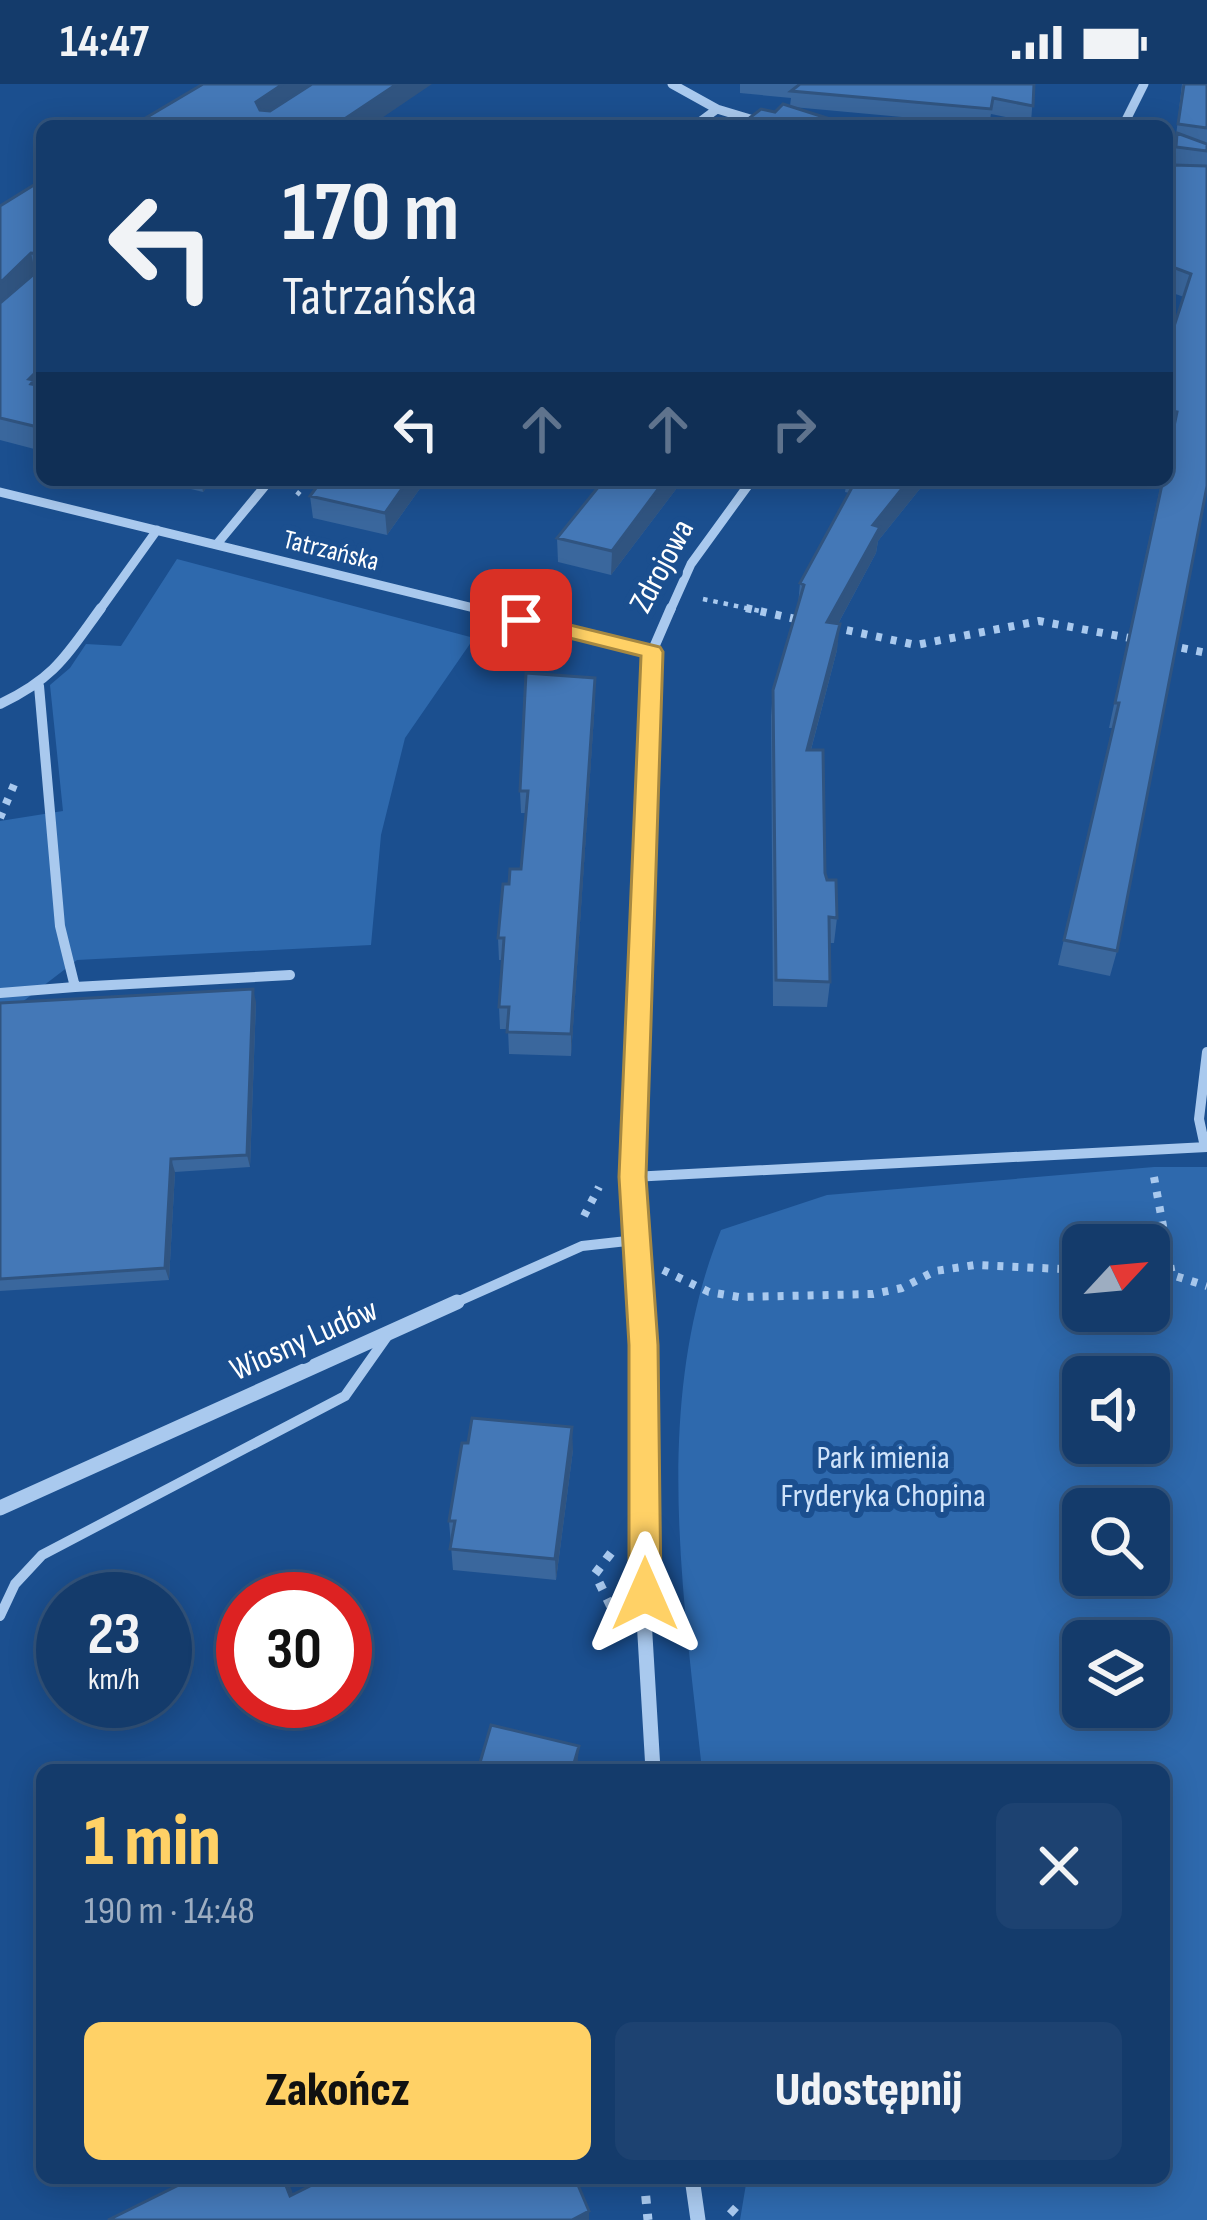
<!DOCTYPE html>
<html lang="pl">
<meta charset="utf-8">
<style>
:root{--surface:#143b6b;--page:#1d4271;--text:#f1f3f6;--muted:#9dadc1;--line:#33557e;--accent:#ffd166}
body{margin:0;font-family:"Sofia Sans Condensed",sans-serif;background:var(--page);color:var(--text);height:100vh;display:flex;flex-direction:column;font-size:45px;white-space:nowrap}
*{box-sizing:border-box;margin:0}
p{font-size:39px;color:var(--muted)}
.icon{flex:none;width:66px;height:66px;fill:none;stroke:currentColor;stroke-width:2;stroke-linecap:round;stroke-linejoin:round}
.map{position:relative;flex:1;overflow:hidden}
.panel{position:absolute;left:36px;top:1680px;width:1134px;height:420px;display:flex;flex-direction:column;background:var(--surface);border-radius:18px;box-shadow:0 6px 30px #0003,0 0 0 3px var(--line)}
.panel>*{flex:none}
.banner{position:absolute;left:36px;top:36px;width:1137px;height:366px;border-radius:18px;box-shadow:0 6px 30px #0003,0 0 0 3px var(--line);background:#143b6b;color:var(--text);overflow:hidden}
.needle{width:78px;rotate:64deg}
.controls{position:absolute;left:1062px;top:1140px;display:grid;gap:24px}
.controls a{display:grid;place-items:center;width:108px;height:108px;border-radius:18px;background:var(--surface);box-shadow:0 6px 30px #0003,0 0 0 3px var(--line);font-size:60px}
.speed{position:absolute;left:36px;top:1488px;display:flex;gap:24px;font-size:60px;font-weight:700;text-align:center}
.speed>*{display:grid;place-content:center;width:156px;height:156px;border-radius:50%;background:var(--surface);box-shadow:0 6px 30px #0003,0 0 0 3px var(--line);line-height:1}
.speed small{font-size:30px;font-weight:400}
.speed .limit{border:18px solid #d22;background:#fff;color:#111}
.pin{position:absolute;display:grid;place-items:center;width:102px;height:102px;color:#fff;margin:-51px;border-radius:24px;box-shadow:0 6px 18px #0006}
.me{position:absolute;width:132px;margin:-66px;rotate:0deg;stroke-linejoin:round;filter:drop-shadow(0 0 9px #0008)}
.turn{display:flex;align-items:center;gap:42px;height:252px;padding:0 48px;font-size:54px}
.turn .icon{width:156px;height:156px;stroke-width:2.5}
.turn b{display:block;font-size:84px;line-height:102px}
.lanes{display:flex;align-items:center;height:114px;padding:0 48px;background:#0003;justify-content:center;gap:60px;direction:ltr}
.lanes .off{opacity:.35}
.round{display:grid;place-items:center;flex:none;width:126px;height:126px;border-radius:18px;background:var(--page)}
.headline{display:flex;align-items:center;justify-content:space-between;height:204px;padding:0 48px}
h1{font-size:72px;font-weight:800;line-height:90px;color:var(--accent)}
.button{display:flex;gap:24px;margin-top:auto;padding:24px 48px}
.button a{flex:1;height:138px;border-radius:18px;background:var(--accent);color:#111;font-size:48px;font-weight:800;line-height:138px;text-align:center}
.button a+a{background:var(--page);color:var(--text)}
.status{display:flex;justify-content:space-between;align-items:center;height:84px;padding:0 60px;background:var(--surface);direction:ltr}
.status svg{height:33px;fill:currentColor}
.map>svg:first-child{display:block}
.green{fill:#2e69ad;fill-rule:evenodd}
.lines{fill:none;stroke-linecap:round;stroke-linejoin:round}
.path-far2{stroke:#a9c9ee;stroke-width:4.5;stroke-dasharray:4.5 6;stroke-linecap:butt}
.path-far1{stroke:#a9c9ee;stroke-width:8;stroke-dasharray:6 9;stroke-linecap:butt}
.path{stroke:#a9c9ee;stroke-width:9;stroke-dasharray:8 10;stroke-linecap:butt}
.lane{stroke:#a9c9ee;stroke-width:10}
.street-far2{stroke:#a9c9ee;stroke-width:9}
.street-far1{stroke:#a9c9ee;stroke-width:10}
.street{stroke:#a9c9ee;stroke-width:15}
.wall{fill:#3a679d}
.shaded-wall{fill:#305480}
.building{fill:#4478b7;stroke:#305480;stroke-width:3}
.route{fill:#ffd166;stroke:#a68842;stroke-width:3}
.labels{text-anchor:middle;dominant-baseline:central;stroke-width:12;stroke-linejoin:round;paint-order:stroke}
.far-street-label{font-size:27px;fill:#fff;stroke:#1b4f8f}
.street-label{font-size:33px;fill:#fff;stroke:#1b4f8f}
.park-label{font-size:33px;fill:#cfe3fa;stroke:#1b4f8f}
</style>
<div class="status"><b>14:47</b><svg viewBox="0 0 49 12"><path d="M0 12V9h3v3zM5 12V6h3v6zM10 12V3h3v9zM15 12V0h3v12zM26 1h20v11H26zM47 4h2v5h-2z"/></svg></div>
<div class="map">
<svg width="1207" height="2136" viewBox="0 0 1207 2136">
<rect width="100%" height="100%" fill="#1b4f8f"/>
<path class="green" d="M177,475L474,554L405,654L381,751L371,861L77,876L0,935V737L63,727L50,601L70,584L86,560L121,562Z
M1154,1083H1207V2136H740L747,2094H1164V1686H702C683,1508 652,1317 721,1146L827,1111ZM1083,1161H1149V1227H1083ZM1083,1293H1149V1359H1083ZM1083,1425H1149V1491H1083ZM1083,1557H1149V1623H1083Z"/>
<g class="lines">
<path class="path-far2" d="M297,411L309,396
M703,515L760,527"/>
<path class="path-far1" d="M746,524L800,536
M832,543L916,561L1039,537L1135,555
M1167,561L1207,569
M0,734L16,696
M1154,1093L1172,1191L1207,1202
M584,1132L599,1103
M663,1186L709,1208L739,1213L873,1210L902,1204L935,1187L975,1181L1083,1186
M1149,1189L1172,1191"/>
<path class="path" d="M611,1469L595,1490L611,1523
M644,2094L648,2136
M730,2124L743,2136"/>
<path class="lane" d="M0,1532L15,1500L42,1471L345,1312L388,1251"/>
<path class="street-far2" d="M672,0L717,25L773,42
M694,42L717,25
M1123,42L1144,0
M0,408L486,527
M217,460L270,396
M99,527L157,446
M670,527L691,480L752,396"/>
<path class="street-far1" d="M474,524L652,568
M39,602L60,842L75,903L290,891
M0,620C55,594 66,572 101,524
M0,909L75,903
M1205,1063L1199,1035L1207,968
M632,1093L1207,1063
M450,1221L582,1162L636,1156
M640,1221L632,1093L652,568L671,524"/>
<path class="street" d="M640,1218L644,1535L653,1686
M0,1424L457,1218
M692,2094L698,2136"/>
</g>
<path class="wall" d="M740,0H1034L1031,38L991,30L989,41L793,23L775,28L790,22L791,14L740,9Z
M1182,0H1207V403L1117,867L1110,892L1058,881L1113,644H1109L1171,353L1167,352V264L1184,213L1167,207V99H1169L1172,87Z
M42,96V367L0,356V122Z
M155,396H213L203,408Z
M322,396H426L387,451L313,434L310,412Z
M683,396L611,491L558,478L557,454Z
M847,396H927L878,457L876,469L838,540L837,566L811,666L825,789L837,834L834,859H829L830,898L827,923L773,922L771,632L773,606L798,522L800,499L849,409L845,408Z
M595,594V617L571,972L509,970L508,945H500L499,923L502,876H499L498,854L509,800L521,785L526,729H521L520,707Z
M256,918L250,1083L175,1088L169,1196L0,1207V919Z
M573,1366L556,1496L453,1486L449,1437Z"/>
<path class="shaded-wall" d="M283,0H317L259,41L256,18Z
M397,0H432L370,42H334Z
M31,169L36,192L0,228V199Z
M42,282V312L29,295Z
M201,396H213L203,408Z
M408,396H426L387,451L385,429Z
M665,396H683L611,491L612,467Z
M909,396H927L878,457L876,469L825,564L827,538L873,441Z
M840,540L837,566L804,692L807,666Z
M595,594V617L571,972V950Z
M253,905L256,918L250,1083L247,1071Z
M171,1075L175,1088L169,1196L165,1184Z
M572,1343L573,1366L556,1496L555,1475Z
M579,1662L577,1686H572Z
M283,2094H287L303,2136L290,2112Z
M589,2127V2136H572Z"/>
<path class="building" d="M203,0H283L256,18L260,26L270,27L312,0H397L334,42H132Z
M800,0H1034L1033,22L993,14L991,25L791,7Z
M1184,0H1207V44L1178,40Z
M783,20L852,42H739L761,25L775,28Z
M1177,49L1207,60V67L1176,63Z
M1173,81L1207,82V402L1117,867L1064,856L1119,619H1115L1163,396H1167V376L1177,328L1167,326V264L1191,190L1167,181V99H1171Z
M42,96V170L31,169L0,199V122Z
M42,183V282L29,295L34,296L31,300L42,302V344L0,334V219Z
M322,396H408L385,429L310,412Z
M604,396H665L612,467L557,454Z
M856,396H909L873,441L880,443L827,538L840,540L807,666H823L825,789L827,796H836L837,834L829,833L830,898L776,896L773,606L804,501L800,499Z
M526,589L595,594L571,950L507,948L509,923H499L504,854H498L503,800H509L510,785H521L528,707H520Z
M253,905L247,1071L171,1075L165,1184L0,1195V919Z
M472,1334L572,1343L555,1475L450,1465L455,1437H449L462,1359H468Z
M491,1641L579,1662L572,1686H492L479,1682Z
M193,2094H283L290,2112L326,2094H575L589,2127L572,2136H108Z"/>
<path class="route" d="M521,529L660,563L663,568L646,1093L658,1261L661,1510L657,1520L645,1524L634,1520L629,1510V1261L619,1093L641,572L514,540V531Z"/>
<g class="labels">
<g class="far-street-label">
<text transform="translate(331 467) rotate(14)">Tatrzańska</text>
</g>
<g class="street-label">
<text transform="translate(662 482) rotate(-62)">Zdrojowa</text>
<text transform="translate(304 1256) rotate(-24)">Wiosny Ludów</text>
</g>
<g class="park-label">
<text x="883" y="1374">Park imienia<tspan x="883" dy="38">Fryderyka Chopina</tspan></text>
</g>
</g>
</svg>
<div class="controls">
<a><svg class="needle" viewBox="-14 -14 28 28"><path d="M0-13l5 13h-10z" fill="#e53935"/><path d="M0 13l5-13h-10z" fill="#9dadc1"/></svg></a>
<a><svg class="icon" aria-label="sound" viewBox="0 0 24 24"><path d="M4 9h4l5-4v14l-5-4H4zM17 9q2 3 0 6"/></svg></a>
<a><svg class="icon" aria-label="search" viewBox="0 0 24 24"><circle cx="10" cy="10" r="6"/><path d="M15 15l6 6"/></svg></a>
<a><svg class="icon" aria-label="layers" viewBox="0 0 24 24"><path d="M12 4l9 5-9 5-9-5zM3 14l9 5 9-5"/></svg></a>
</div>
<div class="speed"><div>23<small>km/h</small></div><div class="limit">30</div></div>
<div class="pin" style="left:521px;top:536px;background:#d93025"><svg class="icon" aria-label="arrive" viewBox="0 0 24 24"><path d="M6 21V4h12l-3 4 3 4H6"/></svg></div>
<svg class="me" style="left:645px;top:1510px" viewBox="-20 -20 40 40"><path d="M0-17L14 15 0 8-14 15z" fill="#ffd166" stroke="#fff" stroke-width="4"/></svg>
<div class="banner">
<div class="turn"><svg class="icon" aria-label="left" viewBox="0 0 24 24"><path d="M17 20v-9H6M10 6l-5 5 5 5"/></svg><div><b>170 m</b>Tatrzańska</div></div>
<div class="lanes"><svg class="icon" aria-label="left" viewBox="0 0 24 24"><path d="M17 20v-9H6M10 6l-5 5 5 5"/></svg><svg class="icon off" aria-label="ahead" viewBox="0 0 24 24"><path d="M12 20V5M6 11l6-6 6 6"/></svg><svg class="icon off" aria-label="ahead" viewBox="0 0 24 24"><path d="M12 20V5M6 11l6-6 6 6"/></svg><svg class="icon off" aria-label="right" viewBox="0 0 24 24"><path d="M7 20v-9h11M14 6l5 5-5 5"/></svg></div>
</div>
<section class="panel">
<div class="headline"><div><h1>1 min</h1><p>190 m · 14:48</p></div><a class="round"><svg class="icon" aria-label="close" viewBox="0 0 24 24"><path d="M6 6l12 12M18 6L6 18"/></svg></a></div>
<div class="button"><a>Zakończ</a><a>Udostępnij</a></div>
</section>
</div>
